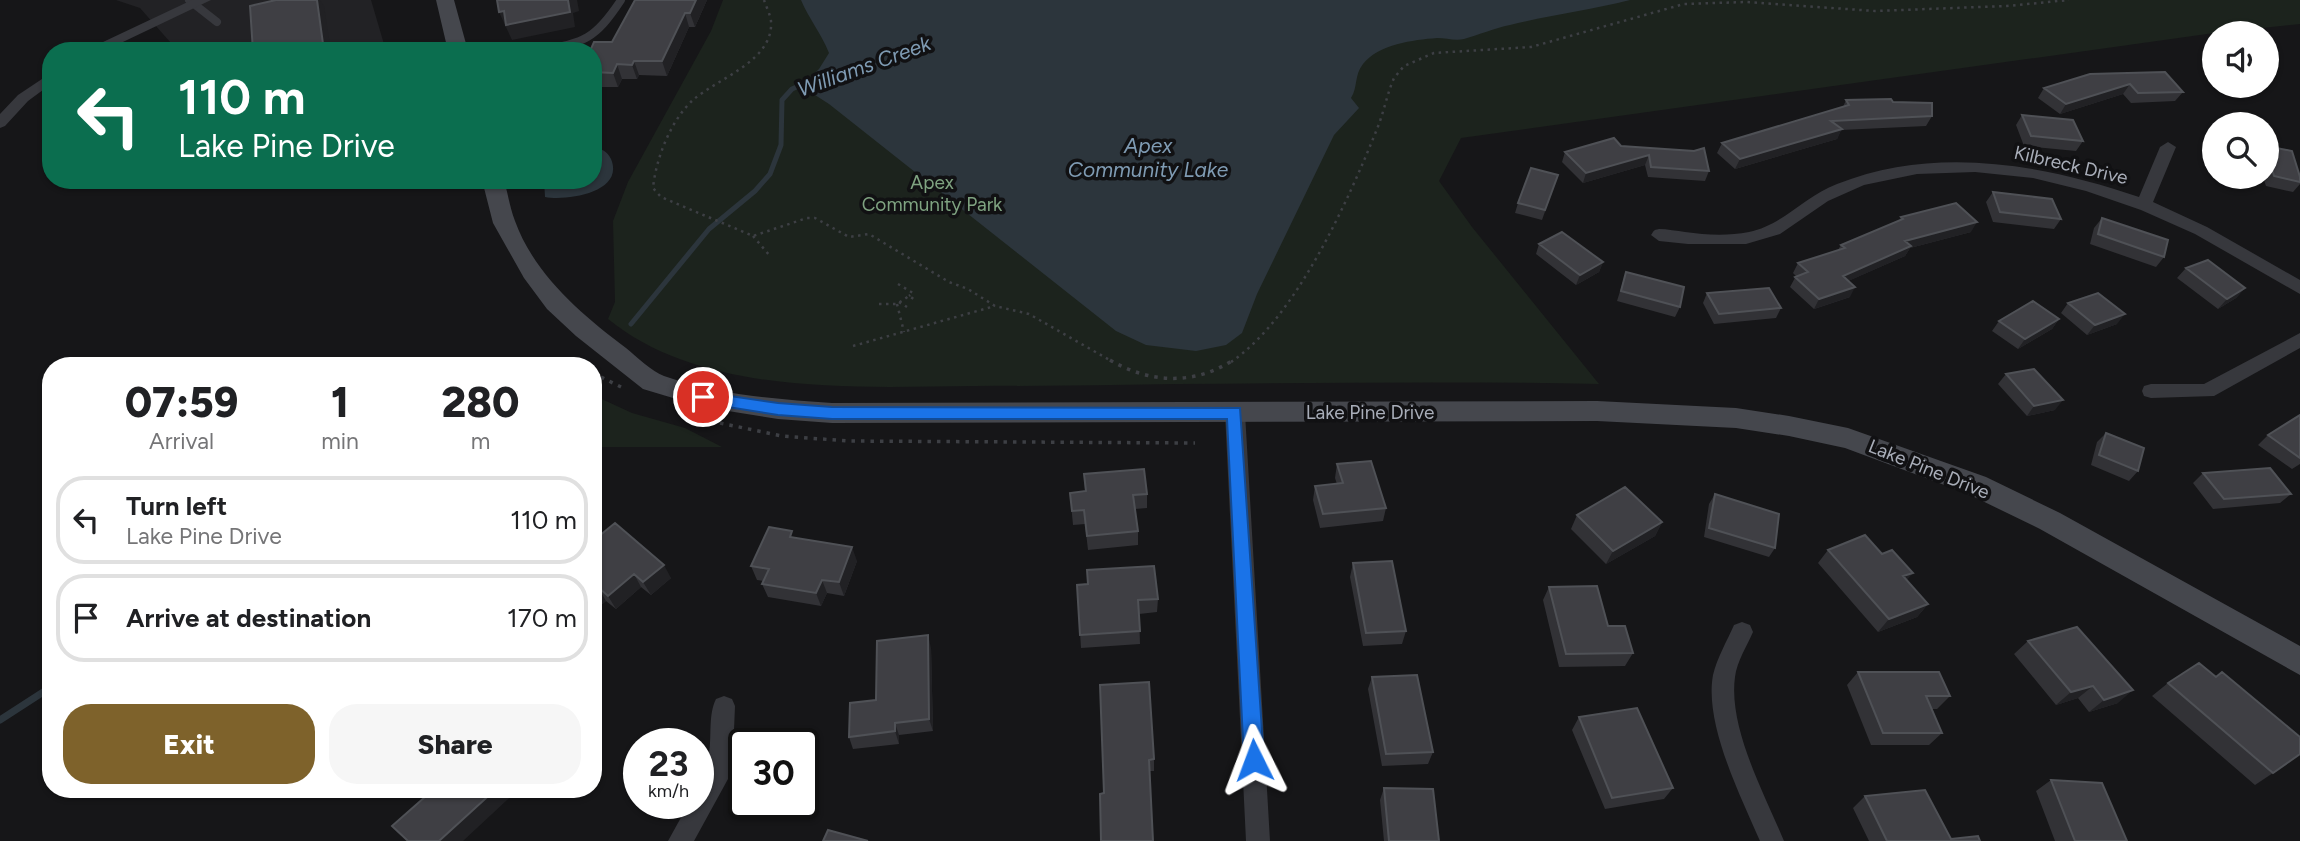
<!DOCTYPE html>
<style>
:root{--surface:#fff;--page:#f6f6f6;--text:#202124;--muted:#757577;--line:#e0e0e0;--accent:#7e622b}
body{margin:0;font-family:Figtree,sans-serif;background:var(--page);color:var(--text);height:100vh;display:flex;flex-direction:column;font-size:26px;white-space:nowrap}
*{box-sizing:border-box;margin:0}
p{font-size:23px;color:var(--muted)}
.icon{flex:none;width:38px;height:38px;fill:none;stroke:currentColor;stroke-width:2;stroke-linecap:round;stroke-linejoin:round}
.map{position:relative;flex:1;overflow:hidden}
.details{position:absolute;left:42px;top:357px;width:560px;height:441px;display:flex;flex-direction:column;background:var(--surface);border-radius:28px;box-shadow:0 2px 5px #0004}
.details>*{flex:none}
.banner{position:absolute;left:42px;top:42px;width:560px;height:147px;border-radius:28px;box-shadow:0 2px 5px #0004;background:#0b6e4f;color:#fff;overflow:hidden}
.controls{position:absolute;left:2202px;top:21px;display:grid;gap:14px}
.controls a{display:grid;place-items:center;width:77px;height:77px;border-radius:50%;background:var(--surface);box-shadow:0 2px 5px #0004;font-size:35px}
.speed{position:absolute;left:623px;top:728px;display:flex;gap:14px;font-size:35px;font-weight:700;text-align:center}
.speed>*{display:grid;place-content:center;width:91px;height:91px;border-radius:50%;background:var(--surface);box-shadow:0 2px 5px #0004;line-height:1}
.speed small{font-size:18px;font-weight:400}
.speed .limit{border:4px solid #111;border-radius:10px;background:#fff;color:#111}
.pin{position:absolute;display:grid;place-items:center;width:60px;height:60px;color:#fff;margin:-30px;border:4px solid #fff;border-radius:50%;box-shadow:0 2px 7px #0007}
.me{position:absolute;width:77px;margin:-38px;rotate:357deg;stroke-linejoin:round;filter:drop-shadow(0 0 5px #0008)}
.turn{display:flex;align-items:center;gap:24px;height:147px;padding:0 21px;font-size:32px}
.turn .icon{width:91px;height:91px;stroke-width:2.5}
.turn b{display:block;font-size:49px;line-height:60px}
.eta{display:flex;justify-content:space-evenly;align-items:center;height:119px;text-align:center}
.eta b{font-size:42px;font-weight:800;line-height:49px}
.cta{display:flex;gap:14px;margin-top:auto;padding:14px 21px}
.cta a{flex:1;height:80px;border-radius:28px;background:var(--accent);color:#fff;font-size:28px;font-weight:800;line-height:80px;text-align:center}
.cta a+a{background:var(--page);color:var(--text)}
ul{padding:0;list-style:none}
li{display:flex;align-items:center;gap:21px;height:88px;margin:0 14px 10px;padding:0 7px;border:4px solid var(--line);border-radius:28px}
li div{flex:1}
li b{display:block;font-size:26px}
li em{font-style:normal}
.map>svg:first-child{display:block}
.built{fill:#222225}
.green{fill:#1c231d}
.water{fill:#2c353c}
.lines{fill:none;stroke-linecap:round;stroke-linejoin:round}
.stream-far1{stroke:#2c353c;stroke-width:5}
.stream{stroke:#2c353c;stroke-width:7}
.path-far1{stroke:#3d3f44;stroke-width:2.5;stroke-dasharray:2.5 4.5;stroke-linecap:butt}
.path{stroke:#3d3f44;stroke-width:3.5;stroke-dasharray:3.5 6;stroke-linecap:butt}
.service{stroke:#37383d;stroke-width:8}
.minor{fill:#37383d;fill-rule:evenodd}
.secondary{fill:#45474d;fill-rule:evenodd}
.wall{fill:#323236}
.shaded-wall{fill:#212124}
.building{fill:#3f3f44;stroke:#4f5156;stroke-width:2}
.route{fill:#1a73e8;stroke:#114b97;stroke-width:2}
.labels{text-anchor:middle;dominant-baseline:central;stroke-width:7;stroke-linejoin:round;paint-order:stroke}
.street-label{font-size:19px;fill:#a8adb8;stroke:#111113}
.park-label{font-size:19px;fill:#7fa381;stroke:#111113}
.water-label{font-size:21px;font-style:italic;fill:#7f9bb3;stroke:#111113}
</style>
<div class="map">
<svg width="2300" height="841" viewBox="0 0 2300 841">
<rect width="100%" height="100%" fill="#161618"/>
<path class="built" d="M116,0H371L386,51H178L140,8Z"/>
<path class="green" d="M723,0H2300V24L2214,33L1461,138L1439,181L1472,227L1599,384C1458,381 1317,383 1176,384C1109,385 1042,386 975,386C858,387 704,397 608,319L615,302L613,221L628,182L711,31Z
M593,395L632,413L685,428L722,447H593Z"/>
<path class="water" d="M801,0H1630C1590,10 1550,15 1510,25C1494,28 1479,35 1464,39C1455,41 1446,38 1437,38C1413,40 1379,44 1363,64C1354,75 1358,87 1351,98L1359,108L1334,135L1257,294L1242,333L1226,345L1196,351L1146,345L1116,331L829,104L801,86L819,69L829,53C821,33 809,19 801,0Z
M593,147C602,149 607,151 611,159C625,193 566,201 545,197L544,180H593Z"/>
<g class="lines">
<path class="stream-far1" d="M631,324L709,229L755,191L770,174L781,145L782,100L792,89L808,82"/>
<path class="stream" d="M0,720L51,687"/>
<path class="path-far1" d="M764,0C766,6 770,14 771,21C774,61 718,78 693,100C671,120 656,158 653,188L661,197L753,236L807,218H815L849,237L869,234L949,282L968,289L995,306L1029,314L1113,362
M753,236L770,256
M898,284L913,293L909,296
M899,302L907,307
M879,304H897L909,296L917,301
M897,304L904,332
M853,346L995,306
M1231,362C1296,318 1348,201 1377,129C1384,112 1387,94 1394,78L1404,66L1434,53L1531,47L1684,4L1746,2L1875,11L2007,6L2069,0"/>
<path class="path" d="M1110,360C1149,383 1194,386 1233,360
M601,377L621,387
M720,423L782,436L848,441L1195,443"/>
<path class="service" d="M189,0L217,22
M538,51C584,42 594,41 621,0"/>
<path class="minor" d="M192,0H211L104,51H84Z
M51,73V84L28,101L5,126L0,128V114L18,95Z
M2168,142L2176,147L2153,202L2207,227L2300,280V294L2195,234L2141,210L2086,191L2033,178L1975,172L1917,174L1864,185L1828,201L1780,234L1746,244H1688L1659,241L1651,235C1654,231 1653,230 1659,229C1667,229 1677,231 1685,232C1706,235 1728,236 1749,232C1783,225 1805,196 1837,184C1936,145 2041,164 2139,197L2160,147Z
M2300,333V348L2214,396L2151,398L2144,396L2142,391L2144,386L2151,384H2204Z
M1235,406L1242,408L1245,413L1270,841H1246L1225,413L1228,408Z
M1742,622L1750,625L1753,632C1747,646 1737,661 1735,677C1728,728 1765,795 1784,841H1760C1741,797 1704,724 1713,675C1717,658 1727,641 1734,625Z
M724,696L732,699L735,706L733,754L728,779L694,841H668L689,803H698C698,785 707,772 709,754C712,736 708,715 716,699Z"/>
<path class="secondary" d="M436,0H454L468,51H448Z
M482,180H504C508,194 510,208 515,221C534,274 582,315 626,348C637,357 651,371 664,376C718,395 776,399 832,403L1597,401L1736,408L1789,416L1848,428L1986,477L2060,513L2300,646V675L2040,529L1966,493L1845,448L1789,436L1736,428L1597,421L832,423L778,419L703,407L643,389L576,336L547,309L524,278L493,223Z"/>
</g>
<path class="wall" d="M634,0H707L695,27H689L667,76L639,75L637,79H622L618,87H593V51L612,42L634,1Z
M2090,74L2183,92L2175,101L2131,103L2123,94L2060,114L2038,98L2044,88Z
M1846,100L1893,102L1932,116L1926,126L1841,130L1837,139L1735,169L1717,153L1722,143L1843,107Z
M2022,115L2083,141L2076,151L2024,146L2016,125Z
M1621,146L1709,171L1705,181L1648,177L1645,165L1583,183L1562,162L1565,152Z
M2266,146L2300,177V184L2293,192L2266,186L2263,177H2266Z
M1558,175L1542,220L1515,213L1518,203Z
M1993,192L2061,219L2054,229L1993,222L1986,202Z
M1901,217L1971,232L1910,248L1905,256L1848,281L1850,297L1814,309L1790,287L1796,276L1793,273L1798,263L1838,250L1841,245L1899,221Z
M2102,218L2164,257L2156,267L2090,244L2094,228Z
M1539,244L1603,262L1599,272L1576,285L1536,254Z
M2186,268L2245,288L2236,298L2218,309L2177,278Z
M1626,272L1680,307L1675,317L1617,301Z
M1707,293L1781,308L1776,318L1714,324L1703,303Z
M2068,303L2117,324L2087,335L2061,313Z
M2059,319L2052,329L2018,349L1992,331L1999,321Z
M2006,374L2055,410L2027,416L1998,384Z
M2300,415V464L2292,469L2258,445L2268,435Z
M2106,433L2138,471L2129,481L2091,465L2097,442Z
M1337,464L1386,508L1383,521L1320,528L1313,500L1315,486L1337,484L1335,478Z
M2203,473L2291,494L2280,503L2213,509L2193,483Z
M1084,474L1147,494V508L1135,509L1138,531V545L1088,550L1085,524L1073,525L1070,493L1085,491Z
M1715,494L1775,548L1769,557L1704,537L1709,504Z
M1577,515L1662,522L1655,536L1606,564L1571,529Z
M794,538L857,561L844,596L827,593L821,606L768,597L762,584L764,581L757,580L751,566Z
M593,541L671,578L651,595L641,587L616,609L606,601L601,605L593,598Z
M1828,550L1907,580L1928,604L1917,617L1878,632L1818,563Z
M1353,563L1406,631L1402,644L1363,646L1350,577Z
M1077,585L1158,599L1157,612L1139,614L1140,644L1081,648Z
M1549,587L1608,626L1633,653L1625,666L1559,667L1543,600Z
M2028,641L2118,703L2089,712L2078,698L2056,705L2014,654Z
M931,648L933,731L899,735V744L853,749L849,737L876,700Z
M1858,672L1950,696L1937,709H1931L1942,733L1929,745H1871L1847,685Z
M1372,677L1433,752L1428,764L1382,766L1368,689Z
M2168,683L2273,773L2255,785L2152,696Z
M1100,685L1154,759V771H1149L1153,841L1104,793Z
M1579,717L1673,788L1664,799L1605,809L1572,730Z
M2051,780L2127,841H2055L2036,791Z
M1384,788L1439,841H1384L1380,800Z
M1865,796L1951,839L1980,841H1869L1853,808Z"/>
<path class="shaded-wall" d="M317,0H320L324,6L331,51H324Z
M568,0H577L579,11L573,13L575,27L512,40L499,12Z
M696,0H707L695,27L690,13Z
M685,13L689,27L667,76L662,61Z
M634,61L639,75L637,79L632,65Z
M617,64L622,79L618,87L613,73Z
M2130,84L2123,94L2060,114L2066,104Z
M1842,129L1837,139L1735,169L1740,159Z
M1649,155L1645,165L1583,183L1586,173Z
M1977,222L1971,232L1910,248L1905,256L1837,286L1843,276L1905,241Z
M1603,262L1599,272L1576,285L1580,275Z
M1855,287L1850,297L1814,309L1819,299Z
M2245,288L2236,298L2218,309L2227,299Z
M2125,314L2117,324L2087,335L2095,325Z
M2059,319L2052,329L2018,349L2025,339Z
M2063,400L2055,410L2027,416L2034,406Z
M1662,522L1655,536L1606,564L1613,551Z
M852,547L857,561L844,596L839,582Z
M664,565L671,578L651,595L643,582Z
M1913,573L1902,586L1903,576Z
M634,574L641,587L616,609L608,596Z
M822,580L827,593L821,606L816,593Z
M598,587L606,601L601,605L593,593Z
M1928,604L1917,617L1878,632L1889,619Z
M928,635L931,648L933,731L929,719Z
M2093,686L2078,698L2056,705L2071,692Z
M2133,690L2118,703L2089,712L2104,700Z
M895,723L899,735V744L895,731Z
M496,789H519L463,841H439Z"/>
<path class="building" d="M276,0H317L324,51H253L250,6Z
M497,0H568L570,12L506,25L504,11L499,12Z
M635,0H696L690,13H685L662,61H634L632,65L617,64L613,73L593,72V51H590L594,42H612Z
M2165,72L2183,92L2138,93L2130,84L2066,104L2044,88L2090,74Z
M1891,99L1893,102L1932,103V116L1831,121L1842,129L1740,159L1722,143L1849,105L1846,100Z
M2022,115L2073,120L2083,141L2031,136Z
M1614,138L1621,146L1694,151L1704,148L1709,171L1651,167L1649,155L1586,173L1565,152Z
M2266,146L2292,151L2300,177V182L2274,176Z
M1531,168L1558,175L1545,210L1518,203Z
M1993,192L2052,199L2061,219L2000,212Z
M1956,203L1977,222L1905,241L1911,246L1843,276L1855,287L1819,299L1795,277L1808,272L1798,263L1845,248L1841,245L1903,219L1901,217Z
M2102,218L2168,240L2164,257L2098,234Z
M1562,232L1603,262L1580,275L1539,244Z
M2208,260L2245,288L2227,299L2186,268Z
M1626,272L1684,287L1680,307L1621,291Z
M1769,288L1781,308L1719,314L1707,293Z
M2098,293L2125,314L2095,325L2068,303Z
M2033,301L2059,319L2025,339L1999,321Z
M2034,369L2063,400L2034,406L2006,374Z
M2300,415V458L2268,435Z
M2106,433L2144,448L2138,471L2099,455Z
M1371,461L1386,508L1323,514L1315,486L1343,483L1337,464Z
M2270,468L2291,494L2224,499L2203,473Z
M1144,469L1147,494L1133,495L1138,531L1087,536L1084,510L1072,511L1070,493L1086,491L1084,474Z
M1625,487L1662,522L1613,551L1577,515Z
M1715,494L1779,514L1775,548L1709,528Z
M615,523L664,565L643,582L634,574L608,596L598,587L593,592V541Z
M769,527L792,531L790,537L852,547L839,582L822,580L816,593L762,584L769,569L751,566Z
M1865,535L1882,554L1892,550L1913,573L1903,576L1928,604L1889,619L1828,550Z
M1392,561L1406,631L1366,633L1353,563Z
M1154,566L1158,599L1138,600L1140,631L1080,635L1077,585L1088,584L1087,570Z
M1597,586L1608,626H1625L1633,653L1566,654L1549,587Z
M2077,627L2133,690L2104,700L2093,686L2071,692L2028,641Z
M928,635L929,719L895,723V731L849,737L850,703L876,700L877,641Z
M2199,663L2216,677L2222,672L2300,737V754L2273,773L2168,683Z
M1858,672H1939L1950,696H1926L1942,733H1883Z
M1417,675L1433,752L1386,754L1372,677Z
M1149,682L1154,759L1149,760L1153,841H1101L1100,794L1104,793L1100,685Z
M1637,708L1673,788L1612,798L1579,717Z
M2051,780L2102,783L2127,841H2075Z
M1384,788L1433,789L1439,841H1389Z
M434,789H496L439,841H408L392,826Z
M1925,790L1951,839L1978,836L1980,841H1887L1865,796Z
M828,830L868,841H823Z"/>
<path class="route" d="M703,392L778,403L832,407L1240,408L1264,760L1261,766L1254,769L1247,766L1244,760L1227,419H832L778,415L703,403L695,397Z"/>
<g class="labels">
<g class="street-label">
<text transform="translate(2071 165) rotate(13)">Kilbreck Drive</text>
<text x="1370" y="412">Lake Pine Drive</text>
<text transform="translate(1929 469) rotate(22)">Lake Pine Drive</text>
</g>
<g class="park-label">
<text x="932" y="182">Apex<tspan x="932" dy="22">Community Park</tspan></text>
</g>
<g class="water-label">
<text transform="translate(864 66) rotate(-20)">Williams Creek</text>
<text x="1148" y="145">Apex<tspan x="1148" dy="24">Community Lake</tspan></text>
</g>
</g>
</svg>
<div class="controls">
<a><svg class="icon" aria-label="sound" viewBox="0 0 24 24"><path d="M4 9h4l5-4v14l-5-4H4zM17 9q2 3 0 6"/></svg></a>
<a><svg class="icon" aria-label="search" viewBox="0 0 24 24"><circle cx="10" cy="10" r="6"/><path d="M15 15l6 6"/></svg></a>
</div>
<div class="speed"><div>23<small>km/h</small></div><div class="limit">30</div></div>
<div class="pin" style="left:703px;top:397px;background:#d93025"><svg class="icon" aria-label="arrive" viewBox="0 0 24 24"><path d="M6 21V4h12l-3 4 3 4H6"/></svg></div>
<svg class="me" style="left:1254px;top:760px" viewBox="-20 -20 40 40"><path d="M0-17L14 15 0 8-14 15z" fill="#1a73e8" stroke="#fff" stroke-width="4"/></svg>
<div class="banner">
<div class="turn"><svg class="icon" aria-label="left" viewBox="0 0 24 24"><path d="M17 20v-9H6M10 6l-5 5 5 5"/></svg><div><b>110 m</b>Lake Pine Drive</div></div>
</div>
<section class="details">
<div class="eta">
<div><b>07:59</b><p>Arrival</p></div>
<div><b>1</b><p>min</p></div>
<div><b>280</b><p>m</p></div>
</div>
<ul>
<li><svg class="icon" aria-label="left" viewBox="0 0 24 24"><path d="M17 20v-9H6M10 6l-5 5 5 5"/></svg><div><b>Turn left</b><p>Lake Pine Drive</p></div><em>110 m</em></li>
<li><svg class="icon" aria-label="arrive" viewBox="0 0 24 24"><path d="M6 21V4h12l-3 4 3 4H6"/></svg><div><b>Arrive at destination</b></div><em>170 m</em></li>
</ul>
<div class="cta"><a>Exit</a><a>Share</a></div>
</section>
</div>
